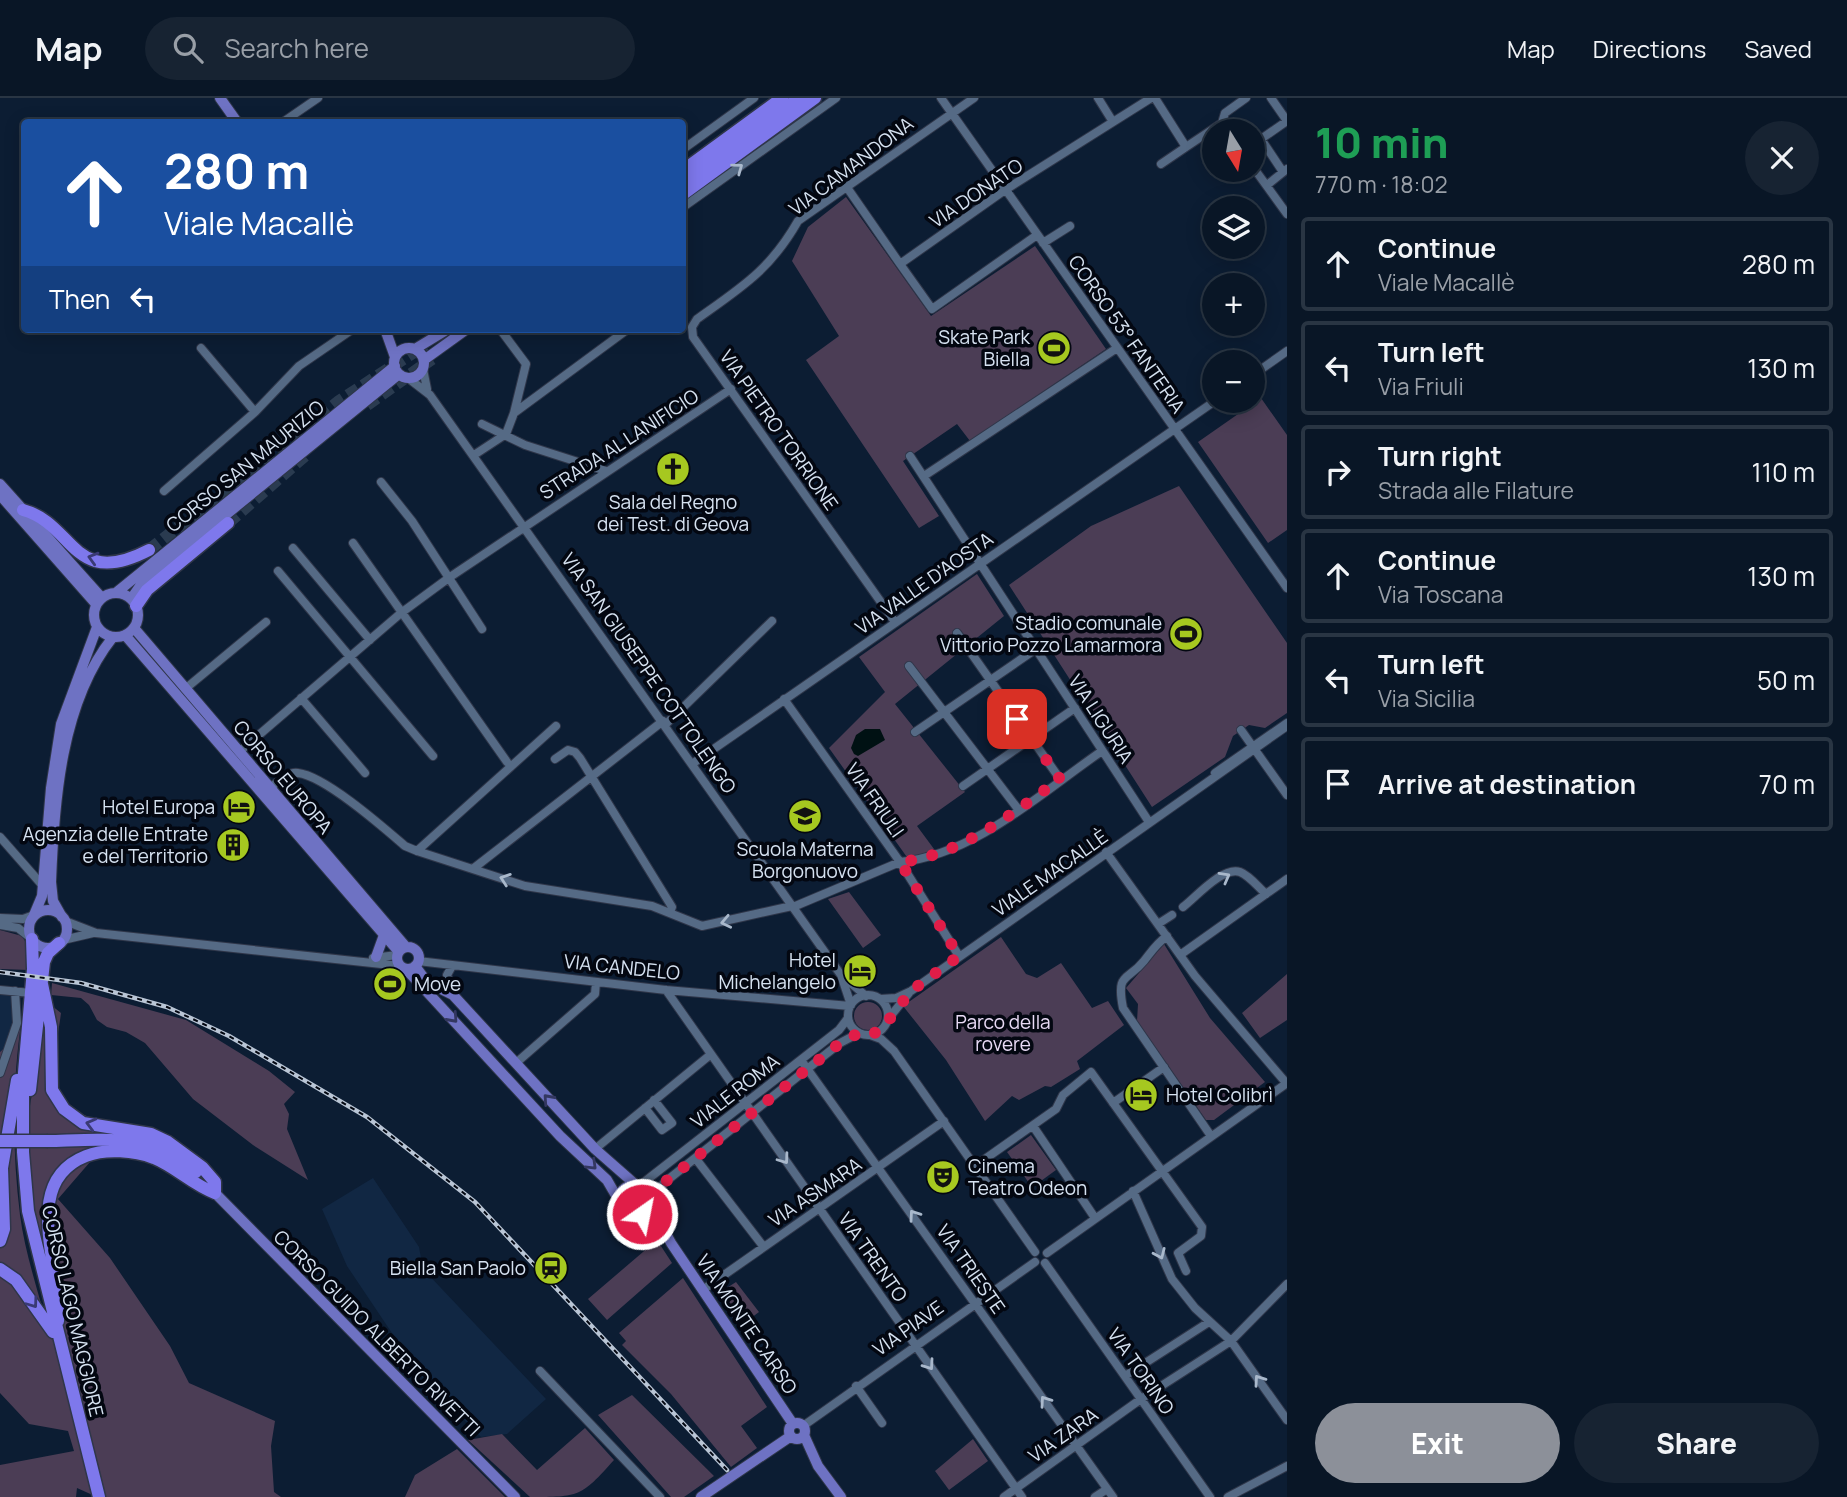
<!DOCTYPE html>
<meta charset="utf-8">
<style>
:root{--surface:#091626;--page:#172332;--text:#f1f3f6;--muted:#999fa7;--line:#293543;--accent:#8c9099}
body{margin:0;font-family:Manrope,sans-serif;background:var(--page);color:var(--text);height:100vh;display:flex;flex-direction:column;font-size:26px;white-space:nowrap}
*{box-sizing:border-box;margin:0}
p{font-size:23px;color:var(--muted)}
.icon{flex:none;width:38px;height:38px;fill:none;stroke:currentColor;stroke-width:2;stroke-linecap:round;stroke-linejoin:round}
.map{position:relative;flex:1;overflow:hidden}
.sheet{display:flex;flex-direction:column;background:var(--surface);width:560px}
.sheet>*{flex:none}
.hud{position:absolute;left:21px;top:21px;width:665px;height:214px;border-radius:7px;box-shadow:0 4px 18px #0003,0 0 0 2px var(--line);background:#1a4fa0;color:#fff;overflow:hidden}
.needle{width:46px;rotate:169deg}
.tools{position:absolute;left:1202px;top:21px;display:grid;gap:14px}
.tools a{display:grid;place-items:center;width:63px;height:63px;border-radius:50%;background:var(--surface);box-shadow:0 4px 18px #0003,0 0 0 2px var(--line);font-size:35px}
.pin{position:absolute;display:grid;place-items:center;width:60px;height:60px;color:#fff;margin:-30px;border-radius:14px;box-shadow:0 4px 10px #0006}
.me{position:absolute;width:77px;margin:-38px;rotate:33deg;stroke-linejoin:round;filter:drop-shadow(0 0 5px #0008)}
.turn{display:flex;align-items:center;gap:24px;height:147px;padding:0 28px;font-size:32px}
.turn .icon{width:91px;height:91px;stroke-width:2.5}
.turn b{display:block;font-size:49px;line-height:60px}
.then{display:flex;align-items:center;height:66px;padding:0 28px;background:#0003;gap:14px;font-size:26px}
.round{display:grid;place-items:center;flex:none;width:74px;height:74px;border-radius:37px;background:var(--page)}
.overview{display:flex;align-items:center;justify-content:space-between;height:119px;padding:0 28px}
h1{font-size:42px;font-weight:800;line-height:52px;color:#1e9e55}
.button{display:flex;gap:14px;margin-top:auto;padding:14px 28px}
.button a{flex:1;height:80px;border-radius:42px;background:var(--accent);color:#fff;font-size:28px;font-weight:800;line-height:80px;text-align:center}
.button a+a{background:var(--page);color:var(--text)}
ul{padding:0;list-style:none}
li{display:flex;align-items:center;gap:21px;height:94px;margin:0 14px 10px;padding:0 14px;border:4px solid var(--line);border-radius:7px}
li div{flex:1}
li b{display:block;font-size:26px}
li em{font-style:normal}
header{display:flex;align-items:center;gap:42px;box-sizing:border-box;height:98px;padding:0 35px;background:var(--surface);border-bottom:2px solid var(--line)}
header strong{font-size:33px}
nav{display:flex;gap:38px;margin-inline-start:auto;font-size:24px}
.search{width:490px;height:63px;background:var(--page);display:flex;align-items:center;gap:18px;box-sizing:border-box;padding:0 24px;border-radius:38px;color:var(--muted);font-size:26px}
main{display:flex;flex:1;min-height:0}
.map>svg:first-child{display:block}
.built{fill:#112743}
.green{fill:#4b3d55}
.water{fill:#001113}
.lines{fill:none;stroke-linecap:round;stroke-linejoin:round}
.highway-tunnel{stroke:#2a3b50;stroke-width:12;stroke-dasharray:12 6;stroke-linecap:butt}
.minor-casing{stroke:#2f3649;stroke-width:10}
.major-casing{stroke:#2f3649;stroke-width:12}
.highway-casing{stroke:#2f3649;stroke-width:15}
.minor{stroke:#556a85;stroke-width:8}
.major{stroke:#6e72c3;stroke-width:10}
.highway{stroke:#7e78ec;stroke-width:12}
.rail-casing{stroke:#b9c5d5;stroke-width:4.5}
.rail{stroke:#030711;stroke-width:2;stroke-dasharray:5;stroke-linecap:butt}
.highway-bridge-casing{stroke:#2f3649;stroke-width:15;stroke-linecap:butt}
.highway-bridge{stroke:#7e78ec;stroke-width:12}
.oneway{stroke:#a9b8cb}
.oneway2{stroke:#3a3a74}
.oneway3{stroke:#333761}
.route{stroke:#e11d48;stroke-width:12;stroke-dasharray:0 21.6}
.labels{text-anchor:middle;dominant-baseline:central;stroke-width:7;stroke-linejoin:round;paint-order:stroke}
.street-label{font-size:19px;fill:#d6e2f1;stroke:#030711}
.poi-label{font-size:19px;fill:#d6e2f1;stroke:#030711;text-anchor:end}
.park-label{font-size:19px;fill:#e9dbf6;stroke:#030711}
</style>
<header>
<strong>Map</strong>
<div class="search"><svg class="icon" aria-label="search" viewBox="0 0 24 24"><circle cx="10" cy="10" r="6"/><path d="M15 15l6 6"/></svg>Search here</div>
<nav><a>Map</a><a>Directions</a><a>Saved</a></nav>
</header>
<main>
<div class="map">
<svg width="1287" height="1399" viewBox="0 0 1287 1399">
<rect width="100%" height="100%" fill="#0c1d33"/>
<path class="built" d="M0,892L8,893L22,919L10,945L0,954Z
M373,1080L419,1149L423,1171L546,1301L507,1336L481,1339L406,1263L404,1253L347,1168L322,1111Z"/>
<path class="green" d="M846,99L931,218L1035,148L1106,251L970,343L957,326L903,363L939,418L919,430L806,262L839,238L792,163L808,129Z
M1261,300L1287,337V432L1268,445L1198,344Z
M1179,388L1287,545V615L1265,630L1249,627L1233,638L1225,659L1152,709L1009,487L1091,428Z
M977,476L1004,518L895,606L965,694L917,728L934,751L909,762L829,650L885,594L859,559Z
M849,794L881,837L863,850L828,801Z
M0,832L22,838L29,850V872L0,871Z
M1001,839L1026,876L1037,880L1061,865L1092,910L1108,903L1124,927L1077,963L1080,971L1051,989L1045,988L1019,1002L1012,998L985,1023L946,962L903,908Z
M1164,846L1210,920L1265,984L1214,1022H1206L1137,923L1138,906L1126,890Z
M1287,876V922L1260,940L1242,915Z
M52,885L186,922L269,973L295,994L284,1006L289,1016L287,1031L308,1082L253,1047L193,1001L145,945L126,934L107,929L97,922L89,907L81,900L51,897Z
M46,903L61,915C57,948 41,1003 84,1017C99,1023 116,1025 132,1029L90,1064L58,1101L110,1160L170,1248L189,1285L275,1323L271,1348L274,1394L281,1399H97L77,1390L76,1399H0V1367L74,1353L68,1333L29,1326L0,1295V954L10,945L12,951L22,919C12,984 12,1052 20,1117C25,1156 39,1195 48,1232L49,1206L23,1054Z
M854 918a14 14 0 1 1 28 0a14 14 0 1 1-28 0Z
M1031,1037L1056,1072L1034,1088V1092L1007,1054Z
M657,1142L672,1165L607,1222L588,1201Z
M683,1180L767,1309L741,1328L757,1350L731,1369L671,1296L622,1247L626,1243L619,1235Z
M736,1184L759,1214L739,1229L720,1200L722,1193Z
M632,1297L714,1378L684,1399H671L598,1317Z
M585,1330L614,1362C581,1399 579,1399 530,1399L468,1342L502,1336L537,1372Z
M973,1341L988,1363L949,1392L935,1373Z
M457,1351L505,1399H405L415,1377Z"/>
<path class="water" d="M865,631H880L885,642L858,658L854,656L851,650L856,637Z"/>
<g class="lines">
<path class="highway-tunnel" d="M367,307L432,261
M228,425L307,356
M149,452L339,303L425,247"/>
<g class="minor-casing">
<path id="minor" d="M941,0L1287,490
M1098,0L1113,24
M1155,0L1186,49L1222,25L1228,33
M1271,0L1287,23L1261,41L1283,74
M283,24L318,0
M1222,25L1225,15L1246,0
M682,52L754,0
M1161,66L1186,49
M1253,69L1287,116
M1267,87L1287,71
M846,88L900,166L1005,92L1151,0
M682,110L836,0
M1043,145L1070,128
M900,166L932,211L1037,137
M500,231L526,266L514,315
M201,250L255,314
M423,271L427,291
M1253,277L1287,253
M408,280L430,297L841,877L866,898
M482,326L525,347L606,373
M474,357L506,336L514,315L628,231
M910,358L1149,724
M924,378L1117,250
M381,384L412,423L482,531
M164,393L255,314L299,268L353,231
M353,445L507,664
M293,450L370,542
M278,473L433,658
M895,524L693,239L692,229L697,221C742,189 770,172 798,123L974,0
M957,535L1060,681
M909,568L1018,711
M185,591L266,524
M301,600L365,675
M784,601L900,764L959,858
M665,627L772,523
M1241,632L1287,697
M915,634L1036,551
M239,654L401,515L450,479L731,291
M555,661L568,652L575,654L580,660L672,809L670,814
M692,666L1215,303
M1215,675L1287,625
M963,688L1075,610
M270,690C277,685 288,673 298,675C325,678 383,729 405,748L417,753L525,788L652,808L702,828L792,808
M0,739L43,788
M417,753L556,628
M1106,754L1195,878L1287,986
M474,770L663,623
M793,809L900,764C975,757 1042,694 1102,653
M1183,809C1196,799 1223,768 1240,774C1250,778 1258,789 1266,796
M0,820L23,821L34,817
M65,823L96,835L400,868
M1158,826L1172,817
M0,827L18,830L32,841
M1167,838C1156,846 1152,853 1144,863C1127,884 1116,874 1123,910L1211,1038
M63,842L93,835
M1180,857L1287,781
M373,860L397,857
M418,863L666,892L850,908
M452,868L447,877L453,897
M842,880L851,907
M0,892L31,895
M666,892L1022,1399
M848 917a20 20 0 1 1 40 0a20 20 0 1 1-40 0Z
M880,901L896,900L911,893L1287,628
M889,920L909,895
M870,937L881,941L894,953L1035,1154
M801,962L1113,1399
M516,965L595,896L596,884
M0,975L17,925L15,893
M1113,1005L1164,969
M645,1010L662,1032L672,1025L654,1002
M1033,1028L1095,1120
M595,1051L710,957
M696,1061L763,1148
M975,1068L1056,1011L1063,997L1091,974L1202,1129L1201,1138L1178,1155L1186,1173
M639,1088L839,932L848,920
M1133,1093L1172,1181L1195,1210L1231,1243L1287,1322
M650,1100L665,1084L840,945L859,935
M1047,1155L1287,985
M1045,1165L1210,1399
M704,1191L944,1023
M540,1273L660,1399
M1125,1278L1209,1224
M856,1288L882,1325
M803,1328L1035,1164
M1004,1399L1141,1301L1231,1243L1287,1186
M1095,1399L1107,1391
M1228,1399L1287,1368"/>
</g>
<g class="major-casing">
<path id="major" d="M220,0L237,24
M385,231L395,259
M394 265a15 15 0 1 1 30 0a15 15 0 1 1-30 0Z
M415,251L448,231
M424,262L467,231
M0,386L102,500
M0,397L96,506
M117,494L395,268
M94 517a22 22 0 1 1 44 0a22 22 0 1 1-44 0Z
M131,501L142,485L399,276
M134,530L406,849
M125,537L399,854
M29 831a19 19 0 1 1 38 0a19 19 0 1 1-38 0Z
M34,817L42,798L51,690L61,626L97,529
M62,819L53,803L51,784C54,703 61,604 113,539
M397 860a11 11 0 1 1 22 0a11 11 0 1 1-22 0Z
M376,859L384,837
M415,868L427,884L453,897L595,1051L636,1087
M406,871L560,1038L607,1082L618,1101
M618 1103a16 16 0 1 1 32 0a16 16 0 1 1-32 0Z
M215,1095L515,1399
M650,1105L671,1145L793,1326
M631,1118L662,1138
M789 1333a8 8 0 1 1 16 0a8 8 0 1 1-16 0Z
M804,1337L818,1368L841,1399
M701,1399L791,1338"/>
</g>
<g class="highway-casing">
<path id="highway" d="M682,73L782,0
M682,83L799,0
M682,97L815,0
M23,412C75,426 72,492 149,452
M136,508L147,492L228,425
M32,841L33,871L23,986V1054L28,1113L99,1399
M42,886L51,929L52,992L64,1011L83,1025L151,1036L168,1044L202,1069L215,1084V1095
M30,992L44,864L48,855L59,845
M48,1043C98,1042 157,1034 196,1074
M0,1143L4,1131L2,1070L17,982
M0,1171L16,1182L53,1234
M58,1223C62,1170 19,1084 86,1058C106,1050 135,1053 154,1060C176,1069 193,1087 215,1095"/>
</g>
<use href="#minor" class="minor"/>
<use href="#major" class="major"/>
<use href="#highway" class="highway"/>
<g class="rail-casing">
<path id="rail" d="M0,874L81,885L167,909L229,938L367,1019L475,1104L727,1372"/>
</g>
<use href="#rail" class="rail"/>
<g class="highway-bridge-casing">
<path id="highway-bridge" d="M0,1043H48"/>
</g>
<use href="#highway-bridge" class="highway-bridge"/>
</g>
<defs><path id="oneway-chevron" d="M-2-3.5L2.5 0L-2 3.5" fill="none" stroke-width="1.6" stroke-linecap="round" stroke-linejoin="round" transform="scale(1.75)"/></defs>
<g class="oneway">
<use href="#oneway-chevron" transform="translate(738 70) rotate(-36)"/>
<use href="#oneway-chevron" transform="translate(1225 779) rotate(-29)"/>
<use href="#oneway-chevron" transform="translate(505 781) rotate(-161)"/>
<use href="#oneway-chevron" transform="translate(726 824) rotate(168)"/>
<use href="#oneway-chevron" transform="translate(784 1061) rotate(54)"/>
<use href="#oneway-chevron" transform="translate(914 1117) rotate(-125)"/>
<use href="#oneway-chevron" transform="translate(1160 1156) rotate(66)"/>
<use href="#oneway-chevron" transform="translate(929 1267) rotate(55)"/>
<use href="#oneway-chevron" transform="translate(1259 1282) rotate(-125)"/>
<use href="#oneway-chevron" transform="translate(1045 1303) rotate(-125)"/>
</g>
<g class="oneway2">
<use href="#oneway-chevron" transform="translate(93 460) rotate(-164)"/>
<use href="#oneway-chevron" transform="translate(91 1026) rotate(-165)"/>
<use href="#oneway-chevron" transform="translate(33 1205) rotate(54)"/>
</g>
<g class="oneway3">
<use href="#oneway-chevron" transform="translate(453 920) rotate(48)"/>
<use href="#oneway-chevron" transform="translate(548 1001) rotate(-132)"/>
<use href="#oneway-chevron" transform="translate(592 1067) rotate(44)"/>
</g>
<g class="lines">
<path class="route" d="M642,1116L649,1109L650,1100L665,1084L840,945L859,935L870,937L881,932L911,893L959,858L900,764C960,758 1013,715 1060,681L1017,621"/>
</g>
<defs>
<g id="stadium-disc" transform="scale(1.75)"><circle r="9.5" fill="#a6c820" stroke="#030711"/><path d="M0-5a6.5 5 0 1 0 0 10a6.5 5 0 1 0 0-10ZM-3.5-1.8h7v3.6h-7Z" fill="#111"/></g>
<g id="church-disc" transform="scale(1.75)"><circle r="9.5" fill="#a6c820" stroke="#030711"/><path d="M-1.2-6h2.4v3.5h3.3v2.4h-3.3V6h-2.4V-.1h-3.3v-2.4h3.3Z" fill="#111"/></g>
<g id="hotel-disc" transform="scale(1.75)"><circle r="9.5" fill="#a6c820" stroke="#030711"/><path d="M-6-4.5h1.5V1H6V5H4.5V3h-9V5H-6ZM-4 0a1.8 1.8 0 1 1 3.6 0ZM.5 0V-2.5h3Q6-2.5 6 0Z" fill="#111"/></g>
<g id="school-disc" transform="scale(1.75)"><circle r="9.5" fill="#a6c820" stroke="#030711"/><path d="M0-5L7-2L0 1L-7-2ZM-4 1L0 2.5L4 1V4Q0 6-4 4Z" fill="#111"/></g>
<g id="building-disc" transform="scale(1.75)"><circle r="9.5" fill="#a6c820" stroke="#030711"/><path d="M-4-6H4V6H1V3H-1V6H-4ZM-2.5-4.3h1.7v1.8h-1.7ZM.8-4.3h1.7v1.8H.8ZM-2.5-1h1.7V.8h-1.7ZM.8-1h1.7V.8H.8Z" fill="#111"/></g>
<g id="theatre-disc" transform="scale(1.75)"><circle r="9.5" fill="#a6c820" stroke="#030711"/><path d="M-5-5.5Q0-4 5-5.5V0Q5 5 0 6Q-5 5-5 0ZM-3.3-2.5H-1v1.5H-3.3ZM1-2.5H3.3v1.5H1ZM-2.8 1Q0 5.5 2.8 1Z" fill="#111"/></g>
<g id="station-disc" transform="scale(1.75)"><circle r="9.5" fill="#a6c820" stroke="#030711"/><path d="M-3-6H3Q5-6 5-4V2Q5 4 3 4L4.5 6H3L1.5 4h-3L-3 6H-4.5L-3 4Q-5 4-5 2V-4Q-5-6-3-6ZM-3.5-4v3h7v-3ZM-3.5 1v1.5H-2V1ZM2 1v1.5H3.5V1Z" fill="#111"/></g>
</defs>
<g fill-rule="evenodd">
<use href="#stadium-disc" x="1054" y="250"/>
<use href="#church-disc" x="673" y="371"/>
<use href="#stadium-disc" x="1186" y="536"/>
<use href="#hotel-disc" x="239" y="709"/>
<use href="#school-disc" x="805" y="718"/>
<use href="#building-disc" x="233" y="747"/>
<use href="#hotel-disc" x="860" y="873"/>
<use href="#stadium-disc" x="390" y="886"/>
<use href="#hotel-disc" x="1141" y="997"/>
<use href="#theatre-disc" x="943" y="1079"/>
<use href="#station-disc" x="551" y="1170"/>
</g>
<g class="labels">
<g class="street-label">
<text transform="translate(851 68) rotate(-37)">VIA CAMANDONA</text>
<text transform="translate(976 95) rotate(-34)">VIA DONATO</text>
<text transform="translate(1127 236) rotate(55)">CORSO 53° FANTERIA</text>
<text transform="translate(779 332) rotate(55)">VIA PIETRO TORRIONE</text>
<text transform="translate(619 346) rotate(-33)">STRADA AL LANIFICIO</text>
<text transform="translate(245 368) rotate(-39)">CORSO SAN MAURIZIO</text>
<text transform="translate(924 485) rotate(-35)">VIA VALLE D'AOSTA</text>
<text transform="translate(649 575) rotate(55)">VIA SAN GIUSEPPE COTTOLENGO</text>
<text transform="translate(1101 621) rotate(57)">VIA LIGURIA</text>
<text transform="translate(283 679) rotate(50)">CORSO EUROPA</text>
<text transform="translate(875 702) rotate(55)">VIA FRIULI</text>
<text transform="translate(1050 775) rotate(-35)">VIALE MACALLÈ</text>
<text transform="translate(622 869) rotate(6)">VIA CANDELO</text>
<text transform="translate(735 993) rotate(-38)">VIALE ROMA</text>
<text transform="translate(815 1094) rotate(-34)">VIA ASMARA</text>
<text transform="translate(873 1159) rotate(55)">VIA TRENTO</text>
<text transform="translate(971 1171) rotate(55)">VIA TRIESTE</text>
<text transform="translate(73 1213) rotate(77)">CORSO LAGO MAGGIORE</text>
<text transform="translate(747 1226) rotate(56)">VIA MONTE CARSO</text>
<text transform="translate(908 1230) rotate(-35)">VIA PIAVE</text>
<text transform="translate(377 1235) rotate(45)">CORSO GUIDO ALBERTO RIVETTI</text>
<text transform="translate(1141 1273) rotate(55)">VIA TORINO</text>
<text transform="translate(1063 1337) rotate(-35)">VIA ZARA</text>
</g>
<g class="poi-label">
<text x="1030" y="239">Skate Park<tspan x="1030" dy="22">Biella</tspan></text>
<text x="673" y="404" text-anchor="middle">Sala del Regno<tspan x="673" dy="22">dei Test. di Geova</tspan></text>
<text x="1162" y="525">Stadio comunale<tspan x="1162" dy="22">Vittorio Pozzo Lamarmora</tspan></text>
<text x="215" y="709">Hotel Europa</text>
<text x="208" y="736">Agenzia delle Entrate<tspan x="208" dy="22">e del Territorio</tspan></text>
<text x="805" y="751" text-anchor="middle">Scuola Materna<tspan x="805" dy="22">Borgonuovo</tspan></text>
<text x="836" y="862">Hotel<tspan x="836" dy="22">Michelangelo</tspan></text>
<text x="414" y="886" text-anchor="start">Move</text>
<text x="1166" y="997" text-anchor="start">Hotel Colibrì</text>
<text x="968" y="1068" text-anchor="start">Cinema<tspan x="968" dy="22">Teatro Odeon</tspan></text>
<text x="526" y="1170">Biella San Paolo</text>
</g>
<g class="park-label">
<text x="1003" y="924">Parco della<tspan x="1003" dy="22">rovere</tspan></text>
</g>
</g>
</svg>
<div class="tools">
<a><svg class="needle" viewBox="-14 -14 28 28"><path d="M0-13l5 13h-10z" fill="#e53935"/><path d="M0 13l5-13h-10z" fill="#999fa7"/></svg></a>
<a><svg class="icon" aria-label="layers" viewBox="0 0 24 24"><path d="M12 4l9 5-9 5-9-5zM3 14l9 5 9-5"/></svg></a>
<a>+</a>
<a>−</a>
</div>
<div class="pin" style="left:1017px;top:621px;background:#d93025"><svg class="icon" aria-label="arrive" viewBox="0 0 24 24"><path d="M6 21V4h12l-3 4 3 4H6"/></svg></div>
<svg class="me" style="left:642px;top:1116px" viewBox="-20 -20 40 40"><circle r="17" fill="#e11d48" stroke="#fff" stroke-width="3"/><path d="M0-11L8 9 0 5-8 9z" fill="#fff"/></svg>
<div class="hud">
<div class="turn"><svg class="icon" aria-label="ahead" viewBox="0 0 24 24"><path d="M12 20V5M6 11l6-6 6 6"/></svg><div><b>280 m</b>Viale Macallè</div></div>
<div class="then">Then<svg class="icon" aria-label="left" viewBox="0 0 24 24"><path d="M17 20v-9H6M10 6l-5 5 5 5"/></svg></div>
</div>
</div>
<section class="sheet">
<div class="overview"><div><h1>10 min</h1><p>770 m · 18:02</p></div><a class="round"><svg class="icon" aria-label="close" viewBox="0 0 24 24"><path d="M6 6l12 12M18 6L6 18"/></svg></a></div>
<ul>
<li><svg class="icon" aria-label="ahead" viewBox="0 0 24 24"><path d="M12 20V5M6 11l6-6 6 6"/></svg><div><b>Continue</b><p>Viale Macallè</p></div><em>280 m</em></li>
<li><svg class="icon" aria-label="left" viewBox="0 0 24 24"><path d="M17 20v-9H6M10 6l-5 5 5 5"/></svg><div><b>Turn left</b><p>Via Friuli</p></div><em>130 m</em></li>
<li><svg class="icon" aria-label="right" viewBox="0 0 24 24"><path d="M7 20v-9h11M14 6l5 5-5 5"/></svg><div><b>Turn right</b><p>Strada alle Filature</p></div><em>110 m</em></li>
<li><svg class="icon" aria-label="ahead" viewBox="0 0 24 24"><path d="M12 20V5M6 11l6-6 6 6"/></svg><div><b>Continue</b><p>Via Toscana</p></div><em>130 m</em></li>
<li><svg class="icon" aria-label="left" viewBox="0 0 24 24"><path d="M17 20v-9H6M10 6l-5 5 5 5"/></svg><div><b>Turn left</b><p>Via Sicilia</p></div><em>50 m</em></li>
<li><svg class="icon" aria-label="arrive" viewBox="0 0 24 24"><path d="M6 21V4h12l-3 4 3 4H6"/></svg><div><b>Arrive at destination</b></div><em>70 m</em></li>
</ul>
<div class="button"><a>Exit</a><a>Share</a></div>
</section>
</main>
